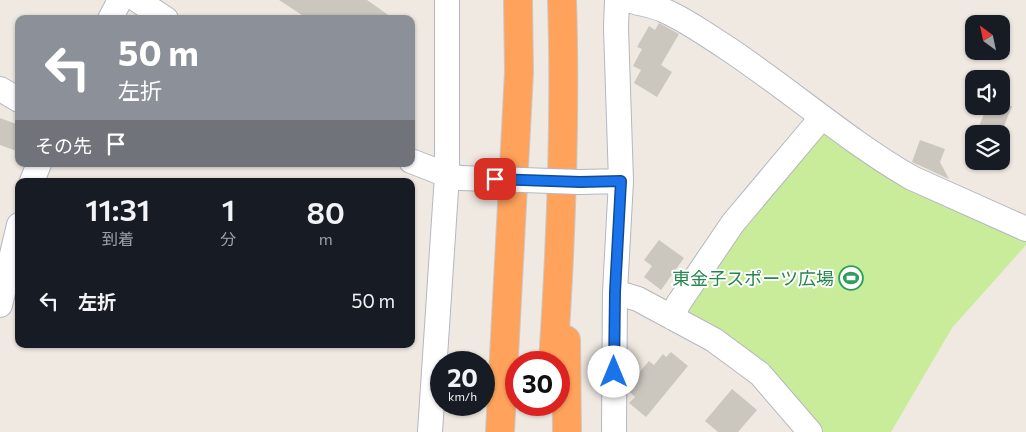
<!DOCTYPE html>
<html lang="ja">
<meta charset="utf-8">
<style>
:root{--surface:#171b24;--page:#20242c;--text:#f1f3f6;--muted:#9ea1a6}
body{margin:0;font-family:Commissioner,"Noto Sans JP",sans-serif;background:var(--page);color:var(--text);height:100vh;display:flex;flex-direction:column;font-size:19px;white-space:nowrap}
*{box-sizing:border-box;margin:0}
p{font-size:16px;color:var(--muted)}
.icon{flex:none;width:28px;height:28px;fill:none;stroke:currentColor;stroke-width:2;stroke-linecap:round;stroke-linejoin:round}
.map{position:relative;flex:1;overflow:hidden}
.panel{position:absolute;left:15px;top:178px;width:400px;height:170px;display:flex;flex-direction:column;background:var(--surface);border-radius:10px;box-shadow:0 1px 4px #0004}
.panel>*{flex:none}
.guide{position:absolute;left:15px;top:15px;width:400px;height:152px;border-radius:10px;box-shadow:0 1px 4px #0004;background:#8c9099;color:#fff;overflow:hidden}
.needle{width:32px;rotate:327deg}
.controls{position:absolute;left:965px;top:15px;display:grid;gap:10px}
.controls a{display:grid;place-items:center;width:45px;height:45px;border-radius:10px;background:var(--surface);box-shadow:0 1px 4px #0004;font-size:25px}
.speed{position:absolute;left:430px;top:351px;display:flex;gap:10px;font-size:25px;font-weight:700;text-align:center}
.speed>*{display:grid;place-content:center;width:65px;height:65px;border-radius:50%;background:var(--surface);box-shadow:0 1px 4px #0004;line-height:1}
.speed small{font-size:12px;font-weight:400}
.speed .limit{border:8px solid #d22;background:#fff;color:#111}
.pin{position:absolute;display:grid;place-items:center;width:42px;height:42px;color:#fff;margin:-21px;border-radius:10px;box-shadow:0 2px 8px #0006}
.me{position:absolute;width:55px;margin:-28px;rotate:0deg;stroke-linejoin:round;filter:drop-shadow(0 0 4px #0008)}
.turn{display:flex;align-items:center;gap:18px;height:105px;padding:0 20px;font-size:22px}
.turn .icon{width:65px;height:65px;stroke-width:2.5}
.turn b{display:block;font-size:35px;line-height:42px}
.then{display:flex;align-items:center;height:48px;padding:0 20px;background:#0003;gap:10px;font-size:19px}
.eta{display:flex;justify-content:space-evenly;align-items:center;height:85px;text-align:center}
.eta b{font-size:30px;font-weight:600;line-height:35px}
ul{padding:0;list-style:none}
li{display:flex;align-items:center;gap:15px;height:75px;padding:0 20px}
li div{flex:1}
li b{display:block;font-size:19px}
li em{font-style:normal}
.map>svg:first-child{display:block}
.pitch{fill:#c9ec9a}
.building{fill:#cbc7bf}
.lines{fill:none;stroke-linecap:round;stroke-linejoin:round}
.minor-casing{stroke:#b4b7c1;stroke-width:26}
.highway-casing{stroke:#c9c9c9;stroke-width:30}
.minor{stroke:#fff;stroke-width:24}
.highway{stroke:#ffa35c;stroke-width:28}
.minor-bridge-casing{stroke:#b4b7c1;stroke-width:26;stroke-linecap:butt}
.minor-bridge{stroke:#fff;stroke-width:24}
.route-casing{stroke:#114b97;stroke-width:12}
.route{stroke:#1a73e8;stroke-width:9}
.labels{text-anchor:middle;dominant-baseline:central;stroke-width:4;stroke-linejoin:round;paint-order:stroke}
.leisure-label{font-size:18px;fill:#27864d;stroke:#fff;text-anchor:end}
</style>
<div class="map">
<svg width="1026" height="432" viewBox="0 0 1026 432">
<rect width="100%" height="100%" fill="#efe9e1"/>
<path class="pitch" d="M832,129L1026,236V245L952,328L891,432H818L684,310L735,231L818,132Z"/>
<path class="building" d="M279,0H367L394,19H308Z
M659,23L679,34L661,65L672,72L657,97L634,83L641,70L633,66L642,49L637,47L649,26L655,30Z
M987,106H1012L1001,134H976Z
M0,118L19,125V152L0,145Z
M920,140L945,149L940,162L949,179L912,162Z
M659,240L684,258L661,290L644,277L652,266L644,260Z
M671,352L688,366L646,417L629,403L635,397L630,392L635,388L630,383L649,361L654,365L663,354L666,357Z
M732,389L757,410L738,432H718L705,421Z"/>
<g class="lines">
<g class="minor-casing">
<path id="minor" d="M137,0L166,19
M628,0C640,4 654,5 665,11C686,20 705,34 724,46C788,88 846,140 912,178L1026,229
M110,19L120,0
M0,89L19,100
M411,161L447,175L460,178
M32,181L39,164
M580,182L621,181
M615,292L638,299L714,340L760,374L810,432
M0,305L19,225
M673,318L678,304L733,223L822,117
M430,432L447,175V0
M614,432L615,292L621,181L616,28L617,0"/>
</g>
<g class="highway-casing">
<path id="highway" d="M566,340L567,432
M553,362C561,242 566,121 562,0
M500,432L519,72L518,0"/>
</g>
<use href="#minor" class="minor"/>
<use href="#highway" class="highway"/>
<g class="minor-bridge-casing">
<path id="minor-bridge" d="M460,178L580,182"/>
</g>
<use href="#minor-bridge" class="minor-bridge"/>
</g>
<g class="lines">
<g class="route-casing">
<path id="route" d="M495,179L580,182L621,181L615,292L614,372"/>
</g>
<use href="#route" class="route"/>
</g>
<defs>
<g id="stadium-ring" transform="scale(1.25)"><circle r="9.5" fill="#fff" stroke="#2e9e5b" stroke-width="1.5"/><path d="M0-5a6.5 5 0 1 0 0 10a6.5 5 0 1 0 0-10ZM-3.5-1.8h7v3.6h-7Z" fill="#2e9e5b"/></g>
</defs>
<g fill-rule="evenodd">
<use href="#stadium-ring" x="851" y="278"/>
</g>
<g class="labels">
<g class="leisure-label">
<text x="834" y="278">東金子スポーツ広場</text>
</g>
</g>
</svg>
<div class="controls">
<a><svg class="needle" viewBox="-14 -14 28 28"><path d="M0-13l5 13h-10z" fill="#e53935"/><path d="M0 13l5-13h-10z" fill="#9ea1a6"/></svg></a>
<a><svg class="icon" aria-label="sound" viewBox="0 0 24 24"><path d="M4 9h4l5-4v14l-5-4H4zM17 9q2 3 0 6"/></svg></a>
<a><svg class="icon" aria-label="layers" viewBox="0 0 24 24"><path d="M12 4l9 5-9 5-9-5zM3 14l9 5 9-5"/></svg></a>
</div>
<div class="speed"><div>20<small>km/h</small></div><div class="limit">30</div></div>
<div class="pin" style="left:495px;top:179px;background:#d93025"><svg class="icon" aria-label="arrive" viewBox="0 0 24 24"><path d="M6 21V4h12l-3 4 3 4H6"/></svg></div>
<svg class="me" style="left:614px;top:372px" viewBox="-20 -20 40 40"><circle r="19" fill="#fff"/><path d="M0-13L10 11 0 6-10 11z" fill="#1a73e8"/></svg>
<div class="guide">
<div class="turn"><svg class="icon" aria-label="left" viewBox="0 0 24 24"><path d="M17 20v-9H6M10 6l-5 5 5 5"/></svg><div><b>50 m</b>左折</div></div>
<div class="then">その先<svg class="icon" aria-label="arrive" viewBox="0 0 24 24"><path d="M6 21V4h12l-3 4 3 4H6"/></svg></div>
</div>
<section class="panel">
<div class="eta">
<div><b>11:31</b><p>到着</p></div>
<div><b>1</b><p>分</p></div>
<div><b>80</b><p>m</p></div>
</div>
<ul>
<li><svg class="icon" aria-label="left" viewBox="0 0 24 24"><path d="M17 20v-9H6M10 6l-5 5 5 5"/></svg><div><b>左折</b></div><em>50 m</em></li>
</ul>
</section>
</div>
